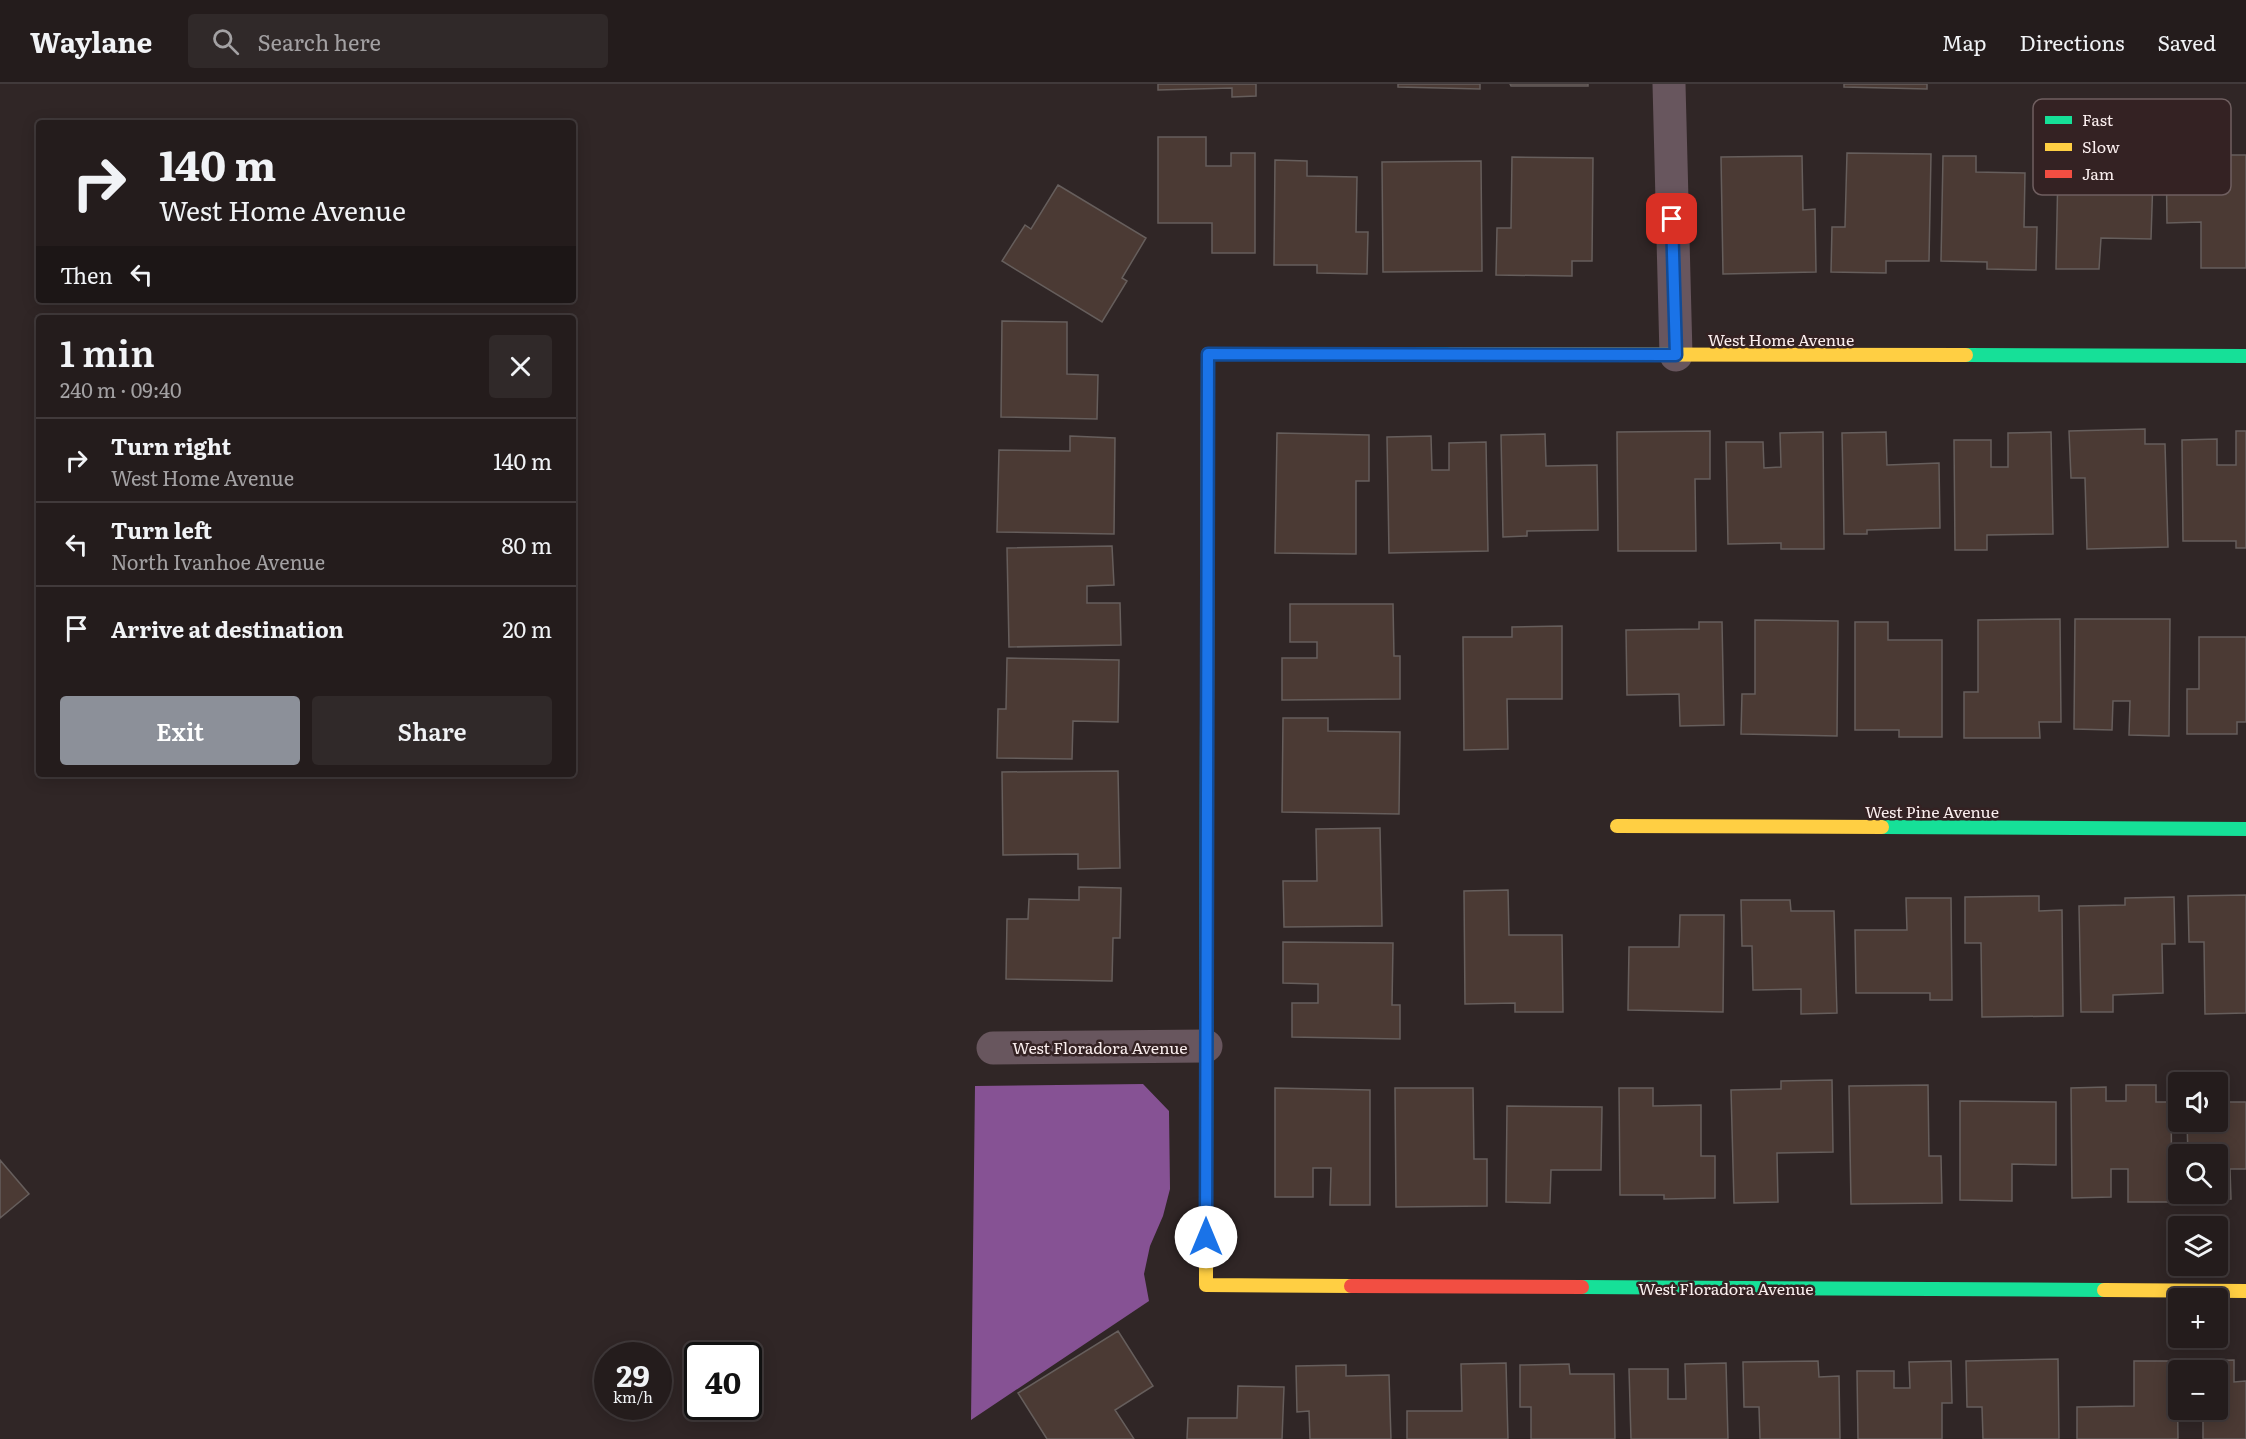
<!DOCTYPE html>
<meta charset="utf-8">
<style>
:root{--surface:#241c1c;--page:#302929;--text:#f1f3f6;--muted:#a3a1a3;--line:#413a3b;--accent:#8c9099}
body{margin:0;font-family:Literata,serif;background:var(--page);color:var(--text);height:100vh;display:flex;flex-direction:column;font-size:22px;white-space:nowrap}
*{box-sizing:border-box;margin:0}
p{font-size:20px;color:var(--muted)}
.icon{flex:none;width:33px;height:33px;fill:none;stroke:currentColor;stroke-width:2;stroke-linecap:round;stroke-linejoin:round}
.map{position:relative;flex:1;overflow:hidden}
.sheet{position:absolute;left:36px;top:231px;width:540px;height:462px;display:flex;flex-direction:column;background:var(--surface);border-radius:6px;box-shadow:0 3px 15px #0003,0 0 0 2px var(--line)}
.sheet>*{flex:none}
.banner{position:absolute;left:36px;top:36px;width:540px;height:183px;border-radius:6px;box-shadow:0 3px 15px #0003,0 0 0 2px var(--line);background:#241c1c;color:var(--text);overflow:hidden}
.controls{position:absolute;left:2168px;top:988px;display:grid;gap:12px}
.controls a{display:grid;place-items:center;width:60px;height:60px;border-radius:6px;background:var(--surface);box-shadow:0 3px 15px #0003,0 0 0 2px var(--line);font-size:30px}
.speed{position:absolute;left:594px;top:1258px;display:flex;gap:12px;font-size:30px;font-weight:700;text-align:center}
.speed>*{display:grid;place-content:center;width:78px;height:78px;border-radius:50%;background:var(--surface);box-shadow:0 3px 15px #0003,0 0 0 2px var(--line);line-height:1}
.speed small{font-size:15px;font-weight:400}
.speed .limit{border:3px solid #111;border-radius:9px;background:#fff;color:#111}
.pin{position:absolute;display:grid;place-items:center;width:51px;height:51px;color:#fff;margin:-26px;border-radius:12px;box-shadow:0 3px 9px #0006}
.me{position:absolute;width:66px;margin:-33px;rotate:0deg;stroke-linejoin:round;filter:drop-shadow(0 0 4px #0008)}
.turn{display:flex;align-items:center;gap:21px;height:126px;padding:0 24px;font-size:27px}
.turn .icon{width:78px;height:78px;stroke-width:2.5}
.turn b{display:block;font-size:42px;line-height:51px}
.then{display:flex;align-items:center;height:57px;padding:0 24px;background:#0003;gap:12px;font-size:22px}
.round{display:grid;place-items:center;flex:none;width:63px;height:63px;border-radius:6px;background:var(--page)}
.summary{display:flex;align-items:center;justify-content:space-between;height:102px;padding:0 24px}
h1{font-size:36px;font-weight:600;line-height:45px}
.cta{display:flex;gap:12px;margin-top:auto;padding:12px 24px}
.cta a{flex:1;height:69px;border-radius:6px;background:var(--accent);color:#fff;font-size:24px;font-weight:600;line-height:69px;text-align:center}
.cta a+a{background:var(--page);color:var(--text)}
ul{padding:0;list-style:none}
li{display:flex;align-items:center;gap:18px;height:84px;padding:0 24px;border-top:2px solid var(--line)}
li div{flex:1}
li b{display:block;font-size:22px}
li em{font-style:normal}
header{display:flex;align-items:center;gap:36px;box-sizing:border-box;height:84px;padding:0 30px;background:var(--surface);border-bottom:2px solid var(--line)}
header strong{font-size:28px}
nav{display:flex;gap:33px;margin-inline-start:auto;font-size:21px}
.search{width:420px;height:54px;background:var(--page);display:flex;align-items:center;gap:15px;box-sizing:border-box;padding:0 21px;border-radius:6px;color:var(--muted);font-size:22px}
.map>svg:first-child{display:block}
.water{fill:#865294}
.building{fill:#4b3a34;stroke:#665e5c;stroke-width:1.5}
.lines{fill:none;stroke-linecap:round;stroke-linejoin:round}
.street{stroke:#68565e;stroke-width:33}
.fast{stroke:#16e098;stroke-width:14}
.slow{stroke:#ffcf43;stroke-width:14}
.jam{stroke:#f24e42;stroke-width:14}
.route-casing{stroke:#114b97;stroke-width:15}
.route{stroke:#1a73e8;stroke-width:10}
.labels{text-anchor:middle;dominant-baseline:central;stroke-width:5;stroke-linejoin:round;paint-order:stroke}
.street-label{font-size:16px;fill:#faeeee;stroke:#342223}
.key{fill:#342223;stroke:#6f5f60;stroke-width:1.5}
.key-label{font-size:16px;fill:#faeeee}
</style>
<header>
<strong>Waylane</strong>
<div class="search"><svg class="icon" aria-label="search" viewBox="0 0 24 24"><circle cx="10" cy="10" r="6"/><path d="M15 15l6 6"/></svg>Search here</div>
<nav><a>Map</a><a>Directions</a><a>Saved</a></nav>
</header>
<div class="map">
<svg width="2246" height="1355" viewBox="0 0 2246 1355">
<rect width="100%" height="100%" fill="#302626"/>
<path class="water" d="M1143,1000L1169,1027L1170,1105L1163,1132L1150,1162L1144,1190L1149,1217L971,1336L975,1002Z"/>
<path class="building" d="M1158,0H1256V12L1232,13V4L1158,6Z
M1398,0H1480V5L1398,3Z
M1510,0H1588V2H1511Z
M1844,0H1927V5L1844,3Z
M1158,53H1206V82H1231V69H1255V169H1212V139H1158Z
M2166,61H2216V71H2246V184H2201V138L2167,139Z
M1847,69L1931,70L1929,177H1886V189L1831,188L1832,143H1845Z
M1802,72L1803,126L1815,125L1816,188L1723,190L1721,73Z
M1943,72H1976V88L2025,89L2024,143H2037L2036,186L1987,185V178L1941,177Z
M1512,73L1593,74L1592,177H1572V192L1496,191L1497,144H1511Z
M1275,76L1307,77V92L1357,93L1356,148H1368L1367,190L1317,189V181H1274Z
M1481,77L1482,187L1383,188L1382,78Z
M2058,84H2079V91L2153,93L2151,155L2101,154L2099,185H2056Z
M1058,101L1146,154L1122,194L1127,197L1102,238L1002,177L1025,141L1031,145Z
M1002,237L1067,238V290L1098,291L1097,335L1001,333Z
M2145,345V360H2165L2168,463L2087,465L2085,394H2071L2069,347Z
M1710,347V395H1695L1696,467H1618L1617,348Z
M2236,347H2246V464H2236V457H2183L2182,356L2217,355V381H2236Z
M1823,348L1824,465H1781V459L1728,460L1726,358H1763L1764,384L1781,383L1780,349Z
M1886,348L1887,381L1939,379L1940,444L1867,446V450H1844L1842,349Z
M2051,348L2053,450L1987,451V466H1955L1954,356H1991V383H2008V349Z
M1277,349L1369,351V397H1356V470L1275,469Z
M1545,350L1546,382L1597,381L1598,446L1527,447V452L1503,453L1501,351Z
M1070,352L1115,354L1114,450L997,448L999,366L1070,367Z
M1431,352L1432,386H1449V359L1486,358L1488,467L1389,469L1387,353Z
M1112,462L1114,501L1087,502V519H1120L1121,561L1009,563L1007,464Z
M1290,520H1393L1394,572H1400V615L1282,616V574H1317V558H1290Z
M2060,535L2061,638H2039L2040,654H1964V608H1978V536Z
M2075,535H2170L2169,652L2129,651L2130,617H2113L2112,646L2074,645Z
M1755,536L1838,537L1837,652L1741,650L1742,610H1755Z
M1699,538H1722L1724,641L1680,642L1679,610L1627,611L1626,546L1699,545Z
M1855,538H1888V556H1942V653H1899V646H1855Z
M1562,542V615H1507L1508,665L1464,666L1463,553H1512V543Z
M2199,553H2246V638H2237V650H2187V605H2199Z
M1007,574L1119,576L1118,638L1073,637L1072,675L997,674L998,625H1006Z
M1283,634H1328V647L1400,648L1399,730L1282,728Z
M1118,687L1120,784L1078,785V770L1003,771L1002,688Z
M1380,744L1382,842L1284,843L1283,797H1317L1316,745Z
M1079,803L1121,804L1120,854H1113L1112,897L1006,895L1007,835H1028L1029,815L1079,816Z
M1508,806L1509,851H1562L1563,928H1515V919L1465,920L1464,807Z
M2246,811V929L2205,930L2204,858H2189L2188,812Z
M2039,812V827L2062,826L2063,932L1982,933L1981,859H1965V813Z
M2174,813L2175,860H2162L2163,909L2113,911V928H2081L2079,822L2125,821V814Z
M1906,814H1951L1952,916H1930V909H1856L1855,846H1907Z
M1741,816H1790L1791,827H1834L1837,929L1801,930V905L1753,906L1752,862H1742Z
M1680,831H1724L1723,928L1628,926L1629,863H1679Z
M1283,858L1393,859L1392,921H1400V955L1292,953V919H1318V900L1283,899Z
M1832,996L1833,1068L1777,1069L1778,1118L1734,1119L1731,1006L1781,1005V997Z
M1928,1001L1929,1072H1941L1942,1119L1851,1120L1849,1002Z
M2126,1001H2156V1018H2171L2172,1118H2128V1085H2111V1113L2072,1114L2071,1004L2106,1003V1017H2126Z
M1275,1004L1370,1006V1121H1330L1331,1084H1313V1113H1275Z
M1395,1004H1473L1474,1075H1487V1122L1396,1123Z
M1619,1004H1653V1022L1701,1021V1072H1715V1114L1664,1115V1111H1620Z
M1960,1017L2056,1018V1081L2012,1080V1117L1960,1116Z
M2217,1018H2246V1085H2230L2231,1115L2188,1116V1110H2217V1071H2188L2187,1038H2217Z
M1507,1022L1602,1023L1601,1086H1551L1550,1119L1506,1118Z
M0,1076L29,1110L0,1134Z
M1118,1247L1153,1302L1115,1326L1134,1355H1047L1018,1309Z
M2058,1275L2059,1355H1983L1982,1323H1967L1966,1277Z
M2234,1276V1298L2246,1297V1355H2203V1326H2217V1287H2191V1277Z
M1818,1277L1819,1293L1839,1292L1840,1355H1760L1759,1323H1744L1743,1278Z
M1951,1277L1952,1319H1942V1355H1858L1857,1287H1894V1304H1910L1909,1278Z
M2134,1277H2177L2178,1355H2077V1323L2134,1322Z
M1506,1279L1508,1355H1407V1327H1462L1461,1280Z
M1726,1279L1728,1355H1631L1629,1285H1668V1315H1686L1685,1280Z
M1569,1280L1570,1290H1614L1615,1355H1531V1323H1520V1281Z
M1346,1281V1292L1389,1291L1391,1355H1310L1309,1327L1297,1328L1296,1282Z
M1238,1302L1284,1303L1282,1355H1187L1188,1334H1237Z"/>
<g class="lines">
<path class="street" d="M1669,0L1676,271
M993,964L1206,962"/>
<path class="fast" d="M1225,270H1451
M1966,271L2246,272
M1882,743L2246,745
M1206,1105L1207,633
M1582,1203L2104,1206"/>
<path class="slow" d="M1451,270L1966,271
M1207,633L1208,270H1225
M1617,742L1882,743
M1206,1105V1201L1351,1202
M2104,1206L2246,1207"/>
<path class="jam" d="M1351,1202L1582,1203"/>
</g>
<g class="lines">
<g class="route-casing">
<path id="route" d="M1206,1153L1208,270L1676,271L1672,135"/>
</g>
<use href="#route" class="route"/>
</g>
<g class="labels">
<g class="street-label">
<text x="1781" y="255">West Home Avenue</text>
<text x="1932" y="727">West Pine Avenue</text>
<text x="1100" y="963">West Floradora Avenue</text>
<text x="1726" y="1204">West Floradora Avenue</text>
</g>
</g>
<rect x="2033" y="15" width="198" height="96" rx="9" class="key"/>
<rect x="2045" y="32" width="27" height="8" fill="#16e098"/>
<rect x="2045" y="59" width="27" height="8" fill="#ffcf43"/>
<rect x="2045" y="86" width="27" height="8" fill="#f24e42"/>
<g class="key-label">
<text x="2082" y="42">Fast</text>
<text x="2082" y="69">Slow</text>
<text x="2082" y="96">Jam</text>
</g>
</svg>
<div class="controls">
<a><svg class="icon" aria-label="sound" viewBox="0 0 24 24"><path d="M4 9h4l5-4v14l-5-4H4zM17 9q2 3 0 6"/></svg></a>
<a><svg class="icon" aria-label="search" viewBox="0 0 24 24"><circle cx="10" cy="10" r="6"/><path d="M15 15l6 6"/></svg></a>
<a><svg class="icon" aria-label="layers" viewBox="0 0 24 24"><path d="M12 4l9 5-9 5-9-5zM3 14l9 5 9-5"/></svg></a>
<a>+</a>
<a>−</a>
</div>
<div class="speed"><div>29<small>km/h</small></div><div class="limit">40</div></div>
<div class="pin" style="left:1672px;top:135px;background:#d93025"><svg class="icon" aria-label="arrive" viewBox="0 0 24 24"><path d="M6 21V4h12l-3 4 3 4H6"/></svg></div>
<svg class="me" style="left:1206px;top:1153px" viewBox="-20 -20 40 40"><circle r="19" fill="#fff"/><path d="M0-13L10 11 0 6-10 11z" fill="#1a73e8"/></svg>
<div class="banner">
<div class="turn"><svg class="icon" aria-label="right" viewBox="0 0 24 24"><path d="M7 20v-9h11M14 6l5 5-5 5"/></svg><div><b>140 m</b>West Home Avenue</div></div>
<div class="then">Then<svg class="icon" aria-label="left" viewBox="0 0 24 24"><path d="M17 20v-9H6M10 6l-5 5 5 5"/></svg></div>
</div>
<section class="sheet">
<div class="summary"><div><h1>1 min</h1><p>240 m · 09:40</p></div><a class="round"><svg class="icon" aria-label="close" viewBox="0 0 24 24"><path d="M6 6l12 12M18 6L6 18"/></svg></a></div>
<ul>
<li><svg class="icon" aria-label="right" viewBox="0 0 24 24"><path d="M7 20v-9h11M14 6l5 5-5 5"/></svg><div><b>Turn right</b><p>West Home Avenue</p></div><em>140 m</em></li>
<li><svg class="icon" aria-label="left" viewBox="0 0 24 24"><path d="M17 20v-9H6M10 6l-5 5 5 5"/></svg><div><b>Turn left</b><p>North Ivanhoe Avenue</p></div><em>80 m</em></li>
<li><svg class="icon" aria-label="arrive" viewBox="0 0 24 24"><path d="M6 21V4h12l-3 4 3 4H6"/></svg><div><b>Arrive at destination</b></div><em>20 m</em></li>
</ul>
<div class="cta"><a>Exit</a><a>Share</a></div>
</section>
</div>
